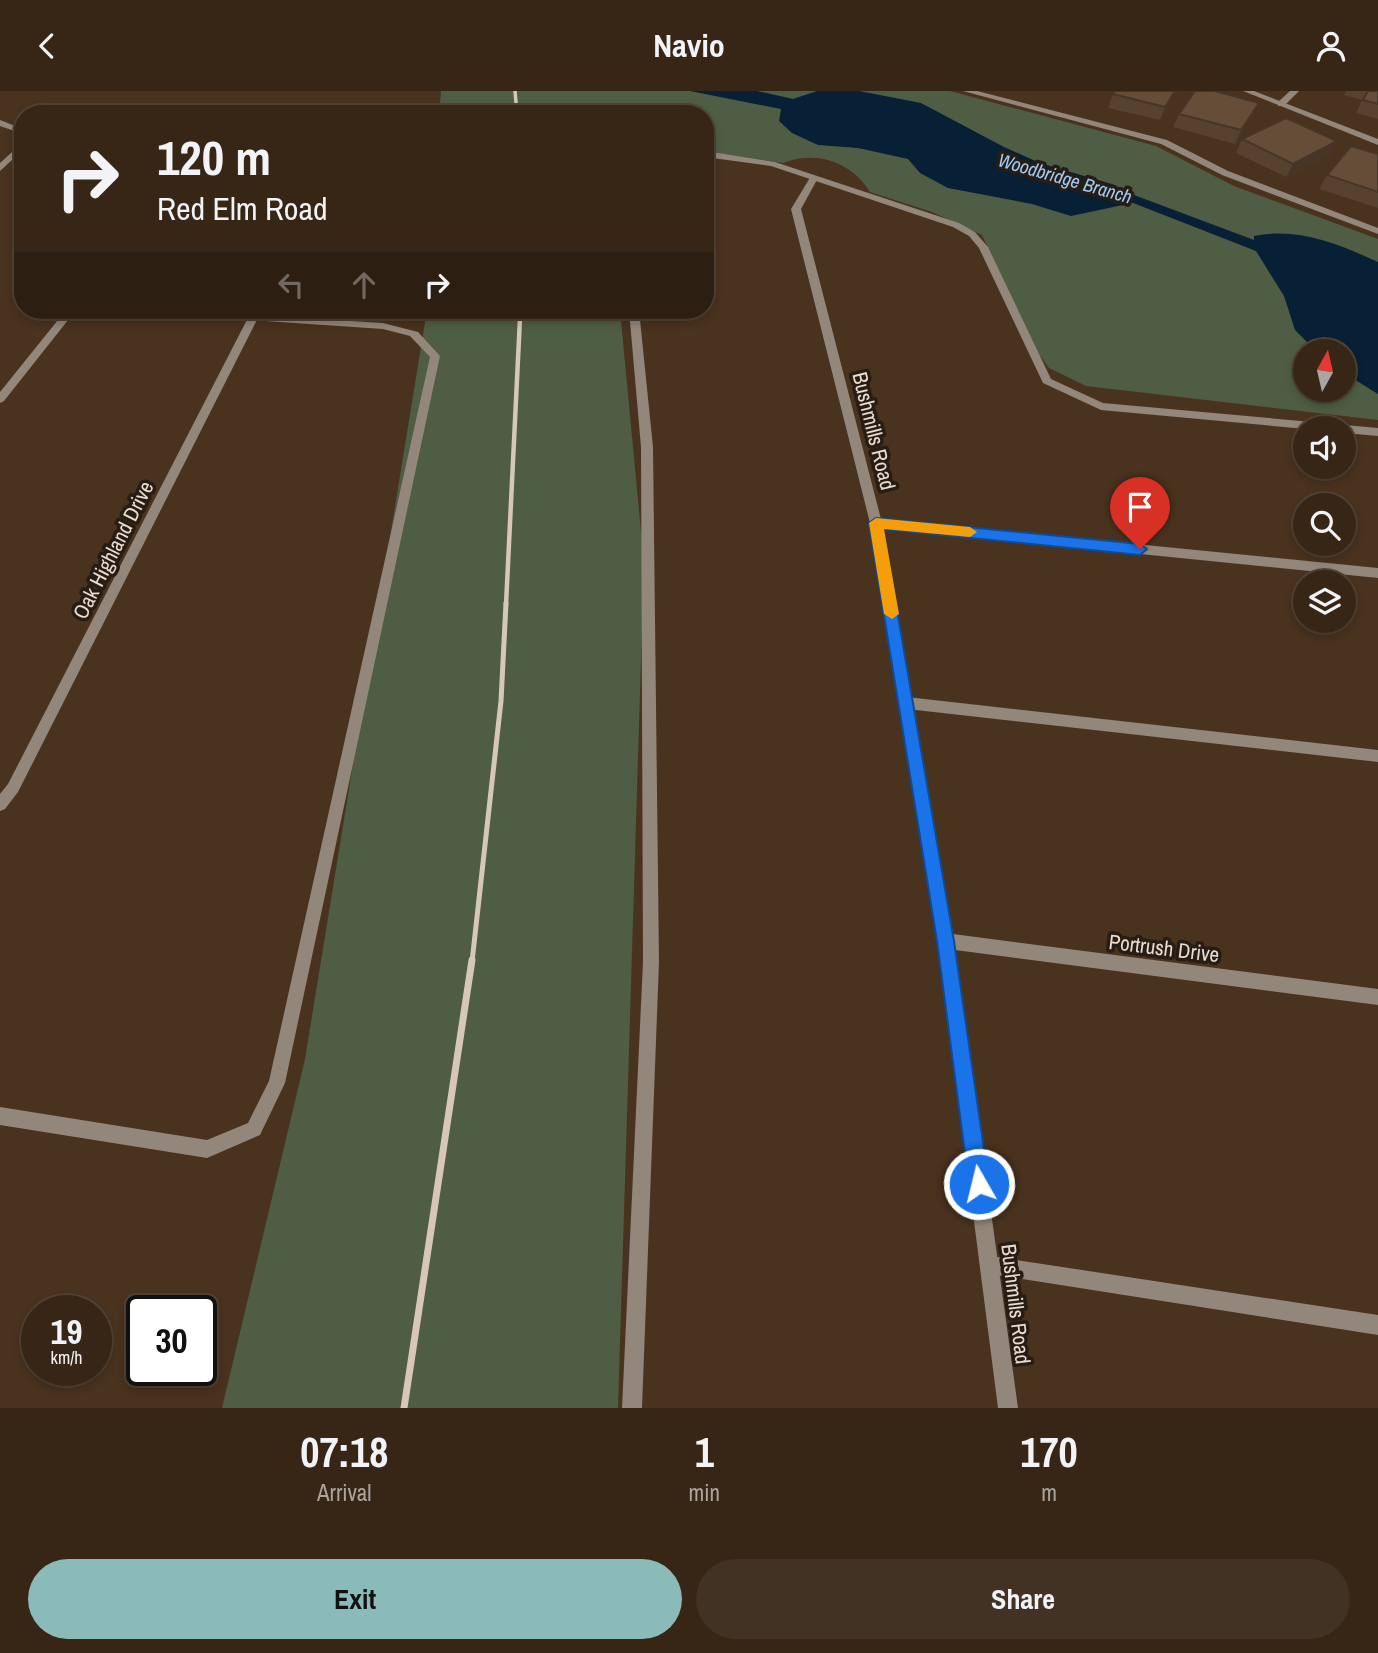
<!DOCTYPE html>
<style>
:root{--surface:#372616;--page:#423223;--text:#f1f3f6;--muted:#aaa5a1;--line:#514335;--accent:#8bbbb9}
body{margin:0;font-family:"Archivo Narrow",sans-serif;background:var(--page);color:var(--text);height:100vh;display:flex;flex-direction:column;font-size:26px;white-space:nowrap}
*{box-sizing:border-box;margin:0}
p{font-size:23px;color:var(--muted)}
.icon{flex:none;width:38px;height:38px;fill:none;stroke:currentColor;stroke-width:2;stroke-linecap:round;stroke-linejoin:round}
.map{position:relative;height:1317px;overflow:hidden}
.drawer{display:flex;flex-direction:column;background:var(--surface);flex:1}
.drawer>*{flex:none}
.guide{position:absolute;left:14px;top:14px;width:700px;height:214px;border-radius:28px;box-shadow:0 4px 10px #0003,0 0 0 2px var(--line);background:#372616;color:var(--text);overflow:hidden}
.needle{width:46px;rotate:8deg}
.controls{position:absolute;left:1293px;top:248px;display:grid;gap:14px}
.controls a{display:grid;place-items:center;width:63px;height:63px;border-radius:50%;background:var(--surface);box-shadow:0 4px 10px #0003,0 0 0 2px var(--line);font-size:35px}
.speed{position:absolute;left:21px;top:1204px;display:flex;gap:14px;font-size:35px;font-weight:700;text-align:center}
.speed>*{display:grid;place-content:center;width:91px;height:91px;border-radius:50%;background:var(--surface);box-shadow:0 4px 10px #0003,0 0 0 2px var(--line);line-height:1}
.speed small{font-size:18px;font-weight:400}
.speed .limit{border:4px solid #111;border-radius:10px;background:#fff;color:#111}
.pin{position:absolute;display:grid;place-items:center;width:60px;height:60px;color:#fff;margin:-72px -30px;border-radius:50% 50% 50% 0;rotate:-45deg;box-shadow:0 0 7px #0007}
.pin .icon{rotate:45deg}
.me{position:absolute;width:77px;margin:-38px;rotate:352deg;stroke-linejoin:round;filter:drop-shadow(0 0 5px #0008)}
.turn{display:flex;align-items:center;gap:24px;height:147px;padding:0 28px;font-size:32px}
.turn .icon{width:91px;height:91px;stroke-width:2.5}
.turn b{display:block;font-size:49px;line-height:60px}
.lanes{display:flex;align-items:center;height:66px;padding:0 28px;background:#0003;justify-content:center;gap:35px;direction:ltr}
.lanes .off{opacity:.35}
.eta{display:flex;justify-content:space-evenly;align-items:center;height:119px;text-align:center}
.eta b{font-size:42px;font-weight:700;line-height:49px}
.cta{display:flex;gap:14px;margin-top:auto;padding:14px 28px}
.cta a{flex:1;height:80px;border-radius:42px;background:var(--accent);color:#111;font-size:28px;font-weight:700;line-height:80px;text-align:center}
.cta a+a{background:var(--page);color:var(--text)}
header{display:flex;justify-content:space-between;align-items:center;height:91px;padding:0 28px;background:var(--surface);font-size:32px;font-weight:700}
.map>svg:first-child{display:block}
.green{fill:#4e5d43;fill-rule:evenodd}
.water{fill:#072036}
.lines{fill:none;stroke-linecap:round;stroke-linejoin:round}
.service{fill:#93867a;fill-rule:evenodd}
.minor{fill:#93867a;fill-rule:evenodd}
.rail-far3{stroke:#d7c7ba;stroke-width:3.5}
.rail-far2{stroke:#d7c7ba;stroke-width:4.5}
.rail-far1{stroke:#d7c7ba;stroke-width:5}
.rail{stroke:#d7c7ba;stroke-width:7}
.wall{fill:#574230}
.shaded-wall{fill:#473627}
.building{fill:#654d38;stroke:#473627;stroke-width:2}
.route{fill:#1a73e8;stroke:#114b97;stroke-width:2}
.slow{fill:#f59e0b}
.labels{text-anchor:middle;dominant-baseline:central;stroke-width:7;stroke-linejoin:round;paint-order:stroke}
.far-water-label{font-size:19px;font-style:italic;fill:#9dccfb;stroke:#271d14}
.street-label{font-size:21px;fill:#ebdcd0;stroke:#271d14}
</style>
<header><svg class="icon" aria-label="back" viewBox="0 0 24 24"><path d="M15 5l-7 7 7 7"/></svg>Navio<svg class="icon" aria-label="person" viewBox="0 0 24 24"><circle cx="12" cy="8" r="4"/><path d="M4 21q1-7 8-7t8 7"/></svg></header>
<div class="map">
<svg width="1378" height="1317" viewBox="0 0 1378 1317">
<rect width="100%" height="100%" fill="#49321e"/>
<path class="green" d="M441,0H950L1156,55L1234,95L1378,148V329L1086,295L1049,277L1038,262L982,144L932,121L870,101C852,71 816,59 783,72L705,61V23H439ZM1306,261H1344V299H1306Z
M427,219H620L644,472L618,1317H222L305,968Z"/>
<path class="water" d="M690,0H757L793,8L817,0H859L921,12L1004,56L1040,72L1115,94L1126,101L1254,149V145C1299,136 1338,153 1378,171V303L1344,282V261H1317L1295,239L1284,205L1256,160L1128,110L1123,114L1071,125L1032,113L948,97L920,82L908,68L858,57L818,54L792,42L779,30L781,18Z"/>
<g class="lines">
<path class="service" d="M963,0H977L1167,49L1228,80L1378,137V143L1222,84L1161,53Z
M1290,0H1299L1284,15H1278V11Z
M705,60L775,71L959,132L975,141L988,156L1051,288L1103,312L1378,337V345L1344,342V338H1306L1101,319L1043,292L979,157L969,145L953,136L771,75L705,66Z
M66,219H76L4,310L0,312V301Z
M629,219H639L653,356L659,871L642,1317H622L643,871L641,356Z
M253,224L383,232L418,241L440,265L285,992L260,1044L207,1067L0,1034V1016L207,1049L248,1032L269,990L430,266L410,245L383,238L249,229V225Z
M907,606L1378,659V671L907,618L902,616L900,612L902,608Z
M990,1165L1378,1224V1244L990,1183L983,1181L981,1174L983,1167Z"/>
<path class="minor" d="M1243,0H1254L1378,48V54Z
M0,29L23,38V43L0,35Z
M23,51V59L0,80V72Z
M814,84L818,87L801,118L881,428L1378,477V487L883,437L953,843L1378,898V914L955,859L1018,1317H998L938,850L870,432L791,118L811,85Z
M252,219H262L18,701L5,718L0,720V703L8,693Z"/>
<path class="rail-far3" d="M515,0L517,23
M520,219V229"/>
<path class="rail-far2" d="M506,514L520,227"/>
<path class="rail-far1" d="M472,871L501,610L506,512"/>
<path class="rail" d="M404,1317L472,869"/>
</g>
<path class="wall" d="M1177,0L1160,29L1108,17L1113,3Z
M1346,0H1378V28L1356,22L1362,9L1344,4Z
M1179,23L1253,25L1235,53L1173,36Z
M1242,48L1337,50L1329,64L1286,86L1236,62Z
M1378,63V117L1319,98L1327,84Z"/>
<path class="shaded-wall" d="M1175,0H1177L1160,29L1165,16Z
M1259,12L1253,25L1235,53L1241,39Z
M1337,50L1329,64L1286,86L1293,73Z"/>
<path class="building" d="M1115,0H1175L1165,16L1113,3Z
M1195,0H1215L1259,12L1241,39L1179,23Z
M1368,0H1378V13L1363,9Z
M1286,27L1337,50L1293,73L1242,48Z
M1351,55L1378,63V101L1327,84Z"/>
<path class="route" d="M876,427L1140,453L1147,458L1140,464L883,438L954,850L989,1093L986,1100L979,1103L972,1100L969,1093L937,850L869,432Z"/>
<path class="slow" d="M876,427L970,436L977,441L970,446L884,438L899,523L892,528L884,523L869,432Z"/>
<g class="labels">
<g class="far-water-label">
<text transform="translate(1065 87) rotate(16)">Woodbridge Branch</text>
</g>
<g class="street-label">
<text transform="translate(874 340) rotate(76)">Bushmills Road</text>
<text transform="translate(113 459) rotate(-63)">Oak Highland Drive</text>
<text transform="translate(1164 857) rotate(7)">Portrush Drive</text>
<text transform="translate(1016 1213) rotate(83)">Bushmills Road</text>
</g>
</g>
</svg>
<div class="controls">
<a><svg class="needle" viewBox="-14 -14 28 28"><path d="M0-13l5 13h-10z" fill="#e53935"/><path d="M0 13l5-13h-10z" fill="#aaa5a1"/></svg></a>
<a><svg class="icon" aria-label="sound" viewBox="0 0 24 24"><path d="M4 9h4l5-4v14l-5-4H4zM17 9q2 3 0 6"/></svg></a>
<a><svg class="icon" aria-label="search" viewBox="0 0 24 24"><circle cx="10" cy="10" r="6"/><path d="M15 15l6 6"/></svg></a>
<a><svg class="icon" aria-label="layers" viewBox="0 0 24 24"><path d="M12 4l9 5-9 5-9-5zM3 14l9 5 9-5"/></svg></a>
</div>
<div class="speed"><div>19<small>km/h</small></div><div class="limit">30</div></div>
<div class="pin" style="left:1140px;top:458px;background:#d93025"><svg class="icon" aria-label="arrive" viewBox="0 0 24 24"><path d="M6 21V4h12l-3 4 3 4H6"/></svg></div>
<svg class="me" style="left:979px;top:1093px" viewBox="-20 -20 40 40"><circle r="17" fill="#1a73e8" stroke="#fff" stroke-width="3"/><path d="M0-11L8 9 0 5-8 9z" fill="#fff"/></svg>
<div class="guide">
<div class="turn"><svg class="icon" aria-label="right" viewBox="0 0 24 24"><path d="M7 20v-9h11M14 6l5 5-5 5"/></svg><div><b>120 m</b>Red Elm Road</div></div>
<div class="lanes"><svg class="icon off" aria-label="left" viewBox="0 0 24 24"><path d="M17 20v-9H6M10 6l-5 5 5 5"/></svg><svg class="icon off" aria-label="ahead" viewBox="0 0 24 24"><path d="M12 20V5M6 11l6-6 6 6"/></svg><svg class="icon" aria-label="right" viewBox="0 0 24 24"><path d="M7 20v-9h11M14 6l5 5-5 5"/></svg></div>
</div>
</div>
<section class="drawer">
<div class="eta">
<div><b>07:18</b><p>Arrival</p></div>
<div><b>1</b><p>min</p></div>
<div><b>170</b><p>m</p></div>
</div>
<div class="cta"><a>Exit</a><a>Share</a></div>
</section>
